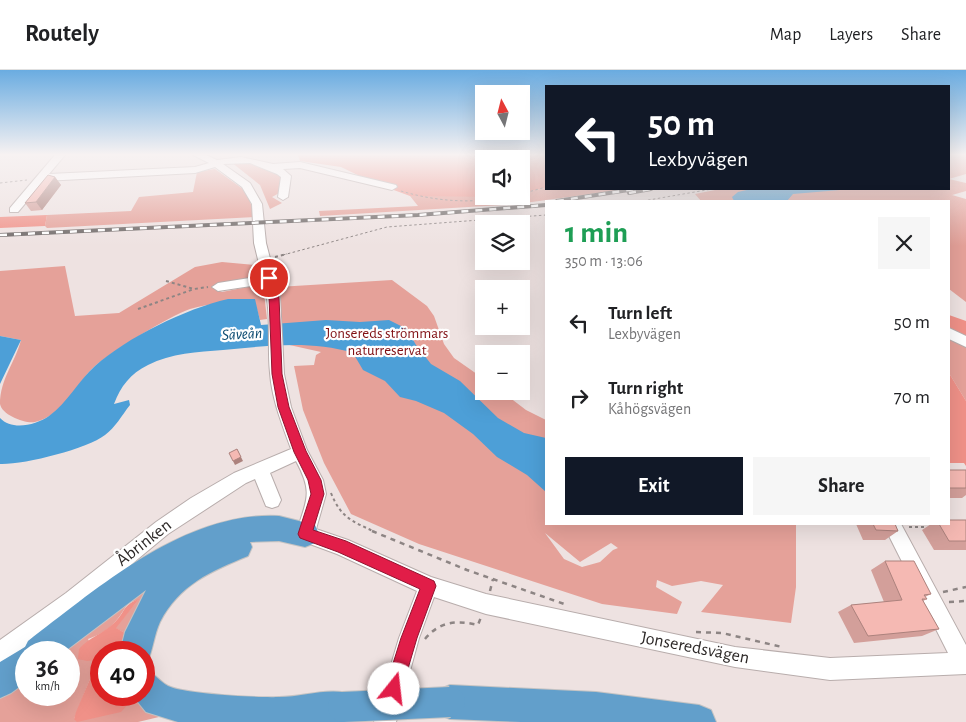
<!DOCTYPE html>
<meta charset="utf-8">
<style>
:root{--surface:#fff;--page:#f6f6f6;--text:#202124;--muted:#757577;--line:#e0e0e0;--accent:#111827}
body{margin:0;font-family:"Alegreya Sans",sans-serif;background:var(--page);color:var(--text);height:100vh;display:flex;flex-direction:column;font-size:19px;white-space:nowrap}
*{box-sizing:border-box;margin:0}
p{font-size:16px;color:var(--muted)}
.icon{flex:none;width:28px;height:28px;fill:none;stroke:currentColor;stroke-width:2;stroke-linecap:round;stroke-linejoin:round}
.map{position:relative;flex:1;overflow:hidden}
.panel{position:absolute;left:545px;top:130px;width:405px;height:325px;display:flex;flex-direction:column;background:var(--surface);border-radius:0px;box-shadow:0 5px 20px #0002}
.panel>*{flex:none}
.hud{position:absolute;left:545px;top:15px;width:405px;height:105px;border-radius:0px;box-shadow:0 5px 20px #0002;background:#111827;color:#fff;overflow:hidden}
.needle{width:32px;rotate:353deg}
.buttons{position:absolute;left:475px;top:15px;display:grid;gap:10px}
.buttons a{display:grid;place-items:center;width:55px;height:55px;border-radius:0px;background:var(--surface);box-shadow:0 5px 20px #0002;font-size:25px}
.speed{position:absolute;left:15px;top:571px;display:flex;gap:10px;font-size:25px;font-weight:700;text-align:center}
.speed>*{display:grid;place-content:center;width:65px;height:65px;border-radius:50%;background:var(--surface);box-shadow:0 5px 20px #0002;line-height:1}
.speed small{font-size:12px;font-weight:400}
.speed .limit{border:8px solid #d22;background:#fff;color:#111}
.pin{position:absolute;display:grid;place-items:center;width:42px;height:42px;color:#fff;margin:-21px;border:2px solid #fff;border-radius:50%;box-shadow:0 1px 5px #0007}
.me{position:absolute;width:55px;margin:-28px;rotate:16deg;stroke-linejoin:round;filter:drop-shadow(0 0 4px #0008)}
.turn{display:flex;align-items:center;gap:18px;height:105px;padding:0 20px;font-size:22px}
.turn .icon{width:65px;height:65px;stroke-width:2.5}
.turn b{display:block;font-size:35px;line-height:42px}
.round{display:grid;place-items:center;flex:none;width:52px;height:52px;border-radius:0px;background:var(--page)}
.overview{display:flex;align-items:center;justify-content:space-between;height:85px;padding:0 20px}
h1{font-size:30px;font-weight:600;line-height:38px;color:#1e9e55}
.cta{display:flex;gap:10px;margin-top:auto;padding:10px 20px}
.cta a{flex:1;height:58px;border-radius:0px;background:var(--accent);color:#fff;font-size:20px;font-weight:600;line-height:58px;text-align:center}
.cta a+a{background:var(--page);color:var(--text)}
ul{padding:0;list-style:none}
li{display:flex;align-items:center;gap:15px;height:75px;padding:0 20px}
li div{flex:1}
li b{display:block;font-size:19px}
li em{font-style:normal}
header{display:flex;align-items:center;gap:30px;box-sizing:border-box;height:70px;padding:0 25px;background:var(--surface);border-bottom:1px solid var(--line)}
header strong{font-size:24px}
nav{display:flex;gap:28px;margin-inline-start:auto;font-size:18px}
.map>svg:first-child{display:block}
.green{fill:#e5a199;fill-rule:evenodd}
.forest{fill:#f09188}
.water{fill:#4d9fd7}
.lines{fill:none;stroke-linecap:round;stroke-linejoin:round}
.minor-casing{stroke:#b8adac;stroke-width:2}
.highway-casing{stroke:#c4c3c3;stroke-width:2}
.path-far2{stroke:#8d8584;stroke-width:1;stroke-dasharray:2.5 2.5;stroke-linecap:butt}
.path-far1{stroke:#8d8584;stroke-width:2;stroke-dasharray:3 3;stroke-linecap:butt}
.path{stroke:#8d8584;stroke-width:2.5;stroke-dasharray:5 5;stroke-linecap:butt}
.minor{fill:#fff;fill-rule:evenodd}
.highway{fill:#629fcb;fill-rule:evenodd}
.rail-casing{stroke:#6e6867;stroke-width:4}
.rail{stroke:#fff;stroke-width:2.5;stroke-dasharray:7;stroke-linecap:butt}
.highway-bridge-casing{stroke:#c4c3c3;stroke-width:32;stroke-linecap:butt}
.highway-bridge{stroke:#629fcb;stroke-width:30}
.wall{fill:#d39f9a}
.shaded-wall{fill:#ac827d}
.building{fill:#f5b9b3;stroke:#ac827d}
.route{fill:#e11d48;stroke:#92132f}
.labels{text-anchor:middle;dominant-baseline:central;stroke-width:4.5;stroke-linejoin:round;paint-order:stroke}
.park-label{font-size:15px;fill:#811014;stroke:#fff}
.water-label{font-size:16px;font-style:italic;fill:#0d4c72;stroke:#fff}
.near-street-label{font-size:18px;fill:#2d2928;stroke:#fff}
</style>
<header>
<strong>Routely</strong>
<nav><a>Map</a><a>Layers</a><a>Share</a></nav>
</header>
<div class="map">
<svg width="966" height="652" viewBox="0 0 966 652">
<rect width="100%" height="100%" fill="#eee2e1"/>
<path class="green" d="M949,85H966V104L949,109L966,113V121L952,125L966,129V232L949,219V131H701L695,124L720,119H949Z
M231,92L259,94L281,103V122L272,127L282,133L270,139L260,115Z
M215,99L247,122L255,147L47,158L45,156L47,145L131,141L139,127L193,122L197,102Z
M546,118L627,119L517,134L320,146L319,141L418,136L410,126H521V123Z
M222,192L255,195L260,205L256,208L216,215L213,218L222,222L263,214L267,249L260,250L254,229C234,232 210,233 190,239C168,247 114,280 95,296C76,313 63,346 35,352C25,354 2,345 0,334C0,309 15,293 21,270L0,266V201L65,196L75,246L119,243L195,197Z
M392,210L427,236L434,246L444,274L454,288L484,309V321H501L526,340L546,350V454H796V517L791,553L701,542L723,515L701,511L672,516L657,510L656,517L682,532L677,544L602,534L419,474L351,444L324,393L303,340L294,296L314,295L316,285L321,282L285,274L280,250L278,217ZM545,463L580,492L611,473L618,478L613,480L600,492L582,497L564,489Z
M949,268L966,276V331L949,303Z
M160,500L128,567L125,582H121L125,563L115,558L138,530L128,533C116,553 110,561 88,569L98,589L74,649L130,632L129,625H134L141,635L159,647L138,652H0V620L26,601V625H69V582H50Z"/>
<path class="forest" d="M298,85H546V118L521,123V89H484V126H501L500,127L410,126L372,112L341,97L300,91Z
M47,145L45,156L0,158V147Z
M949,245L966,251V270L949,261Z
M949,303L966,331V396L964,393H949Z
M139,529L116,558L125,563L121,582H101V625H129L130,632L121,642L77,652L74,649L76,642L98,590L87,591L78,589L79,579C89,567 103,564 114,553C126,542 121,536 139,529Z"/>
<path class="water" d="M751,119H851L793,124L787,131H734L732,127L738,122Z
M228,229H255L261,255L326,250L360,252L389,250L407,259L416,275L431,294L460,311L498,348L524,363L546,368V422L527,405L497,387L473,364L444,343L416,331L400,327L385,311L363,300L353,283C311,270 267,276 223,280C198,282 171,283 148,295C130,304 121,316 114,334L129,330L130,335C122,345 115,358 105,365C87,379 23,395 0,394V348C12,361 36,355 49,346C68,332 78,311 95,296C128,267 185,239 228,229Z
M0,266L21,270L0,314Z"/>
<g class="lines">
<g class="minor-casing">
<path id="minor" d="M55,85H65L49,104L195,97L209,93L193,85H206L217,90L241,87L273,94L300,92L396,115L397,117L392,120L300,98L283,99L291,106L288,127L283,130L278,127L281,107L277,104L250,93L223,94L250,113L262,134L266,173L280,227L284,304L291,337L307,380L323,410L326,424L316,459L348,470L431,507L486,524L735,577L830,588L948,583L883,454H901L966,575V604L830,610L735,597L486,544L434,527L419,568L396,652H374L399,568L417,521L337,484L299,470L296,464C306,430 314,424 296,391L270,403L281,430L278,436L272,438L266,436L255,409L246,413L168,464L80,537L7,590L0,593V570L66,523L156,452L191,428L234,403L291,379C282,354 272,330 270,303C267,274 272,243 264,214L218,221L212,217L218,213L262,206L254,173L252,134L242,117L215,97L195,103L44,111L18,142H10V138Z
M949,258L966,266V277L949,269Z"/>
</g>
<g class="highway-casing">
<path id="highway" d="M279,446L315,455L319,464L315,473L305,477L279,471L250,472L252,477L248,486C211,501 179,515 160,552C154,565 153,580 147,593L144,594V582H120L125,562L146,520L64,582H26V612L11,623L0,628V592L25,577L28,571C98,518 185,441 279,446Z
M144,599C156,604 160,612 168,616C184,624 259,628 279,627C304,627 331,616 355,625L360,637L355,649L347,652H178L146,642L133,626L144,625Z
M450,615L596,622L699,635L711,640L716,652H521L450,649L438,644L433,632L438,620Z"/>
</g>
<path class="path-far2" d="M0,113L27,110
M401,121C438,132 474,134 512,126
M521,124L546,117
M643,131L712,119
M283,185L387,157L546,145"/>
<path class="path-far1" d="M275,187L287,184
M166,211L194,219L208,217
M138,239L194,219
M331,423C341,448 352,451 375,462
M909,457H926"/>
<path class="path" d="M372,461L467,500L567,535
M490,521L493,509
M943,522L966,517
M949,532L966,531
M696,562L722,563L782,577
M425,569C440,551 456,550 478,555L481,547"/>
<use href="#minor" class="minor"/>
<use href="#highway" class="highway"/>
<g class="rail-casing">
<path id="rail" d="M629,123L651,119
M557,131L635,119
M0,165L418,145L546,135"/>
</g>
<use href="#rail" class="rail"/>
<g class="highway-bridge-casing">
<path id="highway-bridge" d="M343,637L450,632"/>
</g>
<use href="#highway-bridge" class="highway-bridge"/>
</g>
<path class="wall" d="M55,107L61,115L42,140L31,141L25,133Z
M949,400L966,401V425L962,428H949Z
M966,450V480H934L922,460L931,454H949Z
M856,454H895L898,461L885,470H863Z
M885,491L931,524L925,527L927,529L923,531L939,559L922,566L854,573L838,542L851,535L884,532L871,500Z"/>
<path class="shaded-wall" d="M55,107L61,115L42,140L36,132Z
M237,379L243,391L235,395L233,391Z"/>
<path class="building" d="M48,105L55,107L36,132L25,133Z
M237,379L241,387L233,391L229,383Z
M949,400H966V418H949Z
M949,450H966V471H949L939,454H949Z
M873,454H895L898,461L876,460Z
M885,491H914L931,524L924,525L927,529H922L939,559L868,566L851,535L902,530Z"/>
<linearGradient id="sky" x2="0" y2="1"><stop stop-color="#6aace1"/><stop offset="0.48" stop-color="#f7f2f2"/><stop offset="1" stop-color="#f7f2f2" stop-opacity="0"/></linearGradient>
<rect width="966" height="176" fill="url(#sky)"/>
<path class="route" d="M266,206L274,208L279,227L282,304L289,337L306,381L321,410L324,424L313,460L346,471L434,511L436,516L417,568L402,619L399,625L394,627L388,625L385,619L401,568L420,519L338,482L300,468L298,464L311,424L308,410L294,382L278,337L272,304L269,227Z"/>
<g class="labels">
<g class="park-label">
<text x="387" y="263">Jonsereds strömmars<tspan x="387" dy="17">naturreservat</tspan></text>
</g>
<g class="water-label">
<text transform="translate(242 264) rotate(-3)">Säveån</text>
</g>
<g class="near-street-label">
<text transform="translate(144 473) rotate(-38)">Åbrinken</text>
<text transform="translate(695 578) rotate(11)">Jonseredsvägen</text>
</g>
</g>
</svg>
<div class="buttons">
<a><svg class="needle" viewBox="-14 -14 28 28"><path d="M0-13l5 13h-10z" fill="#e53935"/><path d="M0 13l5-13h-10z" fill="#757577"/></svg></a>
<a><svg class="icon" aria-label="sound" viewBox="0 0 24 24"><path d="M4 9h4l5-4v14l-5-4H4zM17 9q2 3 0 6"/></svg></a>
<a><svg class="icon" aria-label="layers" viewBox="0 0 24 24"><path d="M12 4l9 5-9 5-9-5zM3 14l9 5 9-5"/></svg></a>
<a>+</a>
<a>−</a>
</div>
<div class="speed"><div>36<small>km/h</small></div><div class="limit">40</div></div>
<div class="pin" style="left:269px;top:208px;background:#d93025"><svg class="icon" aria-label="arrive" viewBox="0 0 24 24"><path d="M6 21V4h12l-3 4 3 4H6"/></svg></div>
<svg class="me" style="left:394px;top:619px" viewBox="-20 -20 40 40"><circle r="19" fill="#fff"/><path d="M0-13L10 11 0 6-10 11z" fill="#e11d48"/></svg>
<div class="hud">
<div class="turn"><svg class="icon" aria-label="left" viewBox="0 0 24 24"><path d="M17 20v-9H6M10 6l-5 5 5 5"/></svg><div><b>50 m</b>Lexbyvägen</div></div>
</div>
<section class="panel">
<div class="overview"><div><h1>1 min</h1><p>350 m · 13:06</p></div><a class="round"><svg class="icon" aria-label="close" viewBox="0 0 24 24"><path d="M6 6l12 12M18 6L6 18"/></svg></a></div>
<ul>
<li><svg class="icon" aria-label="left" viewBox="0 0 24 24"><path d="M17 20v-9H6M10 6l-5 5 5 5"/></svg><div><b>Turn left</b><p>Lexbyvägen</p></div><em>50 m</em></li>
<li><svg class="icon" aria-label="right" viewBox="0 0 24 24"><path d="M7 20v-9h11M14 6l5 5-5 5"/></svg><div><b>Turn right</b><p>Kåhögsvägen</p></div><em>70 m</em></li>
</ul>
<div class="cta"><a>Exit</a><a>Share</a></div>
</section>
</div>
